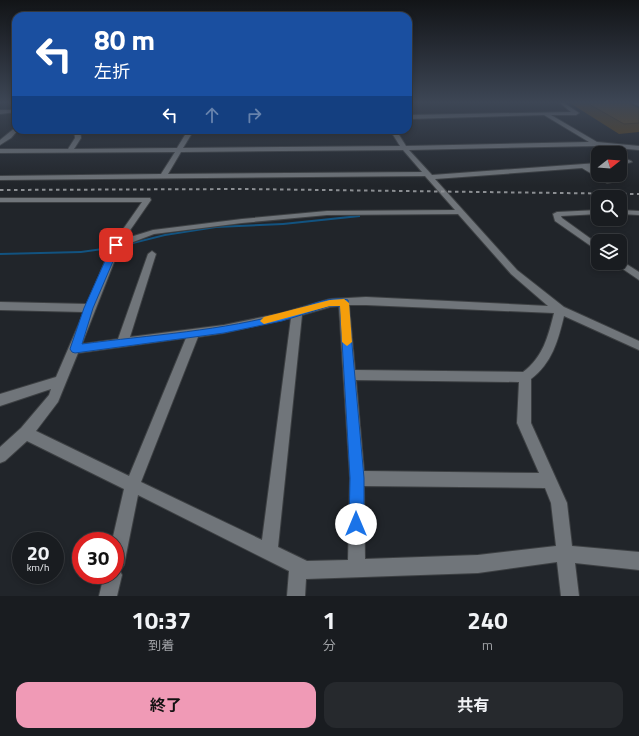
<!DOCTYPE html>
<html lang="ja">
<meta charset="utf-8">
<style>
:root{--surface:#191c20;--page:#26292d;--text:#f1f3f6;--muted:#9fa1a5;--line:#373a3e;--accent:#f09ab6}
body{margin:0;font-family:"Titillium Web","Noto Sans JP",sans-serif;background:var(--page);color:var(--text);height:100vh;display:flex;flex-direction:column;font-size:15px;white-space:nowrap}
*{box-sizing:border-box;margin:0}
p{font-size:13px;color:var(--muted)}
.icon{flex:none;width:22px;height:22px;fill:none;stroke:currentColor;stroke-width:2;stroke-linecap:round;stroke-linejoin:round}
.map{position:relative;height:596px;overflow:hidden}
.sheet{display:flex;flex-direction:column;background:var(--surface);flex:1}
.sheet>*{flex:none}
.guide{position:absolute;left:12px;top:12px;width:400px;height:122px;border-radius:12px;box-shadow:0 2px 6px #0003,0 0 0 1px var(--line);background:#1a4fa0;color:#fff;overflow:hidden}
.needle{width:26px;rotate:73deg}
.controls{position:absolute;left:591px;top:146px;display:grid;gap:8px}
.controls a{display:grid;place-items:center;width:36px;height:36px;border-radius:8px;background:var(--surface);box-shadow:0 2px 6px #0003,0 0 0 1px var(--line);font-size:20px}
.speed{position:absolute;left:12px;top:532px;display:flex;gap:8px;font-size:20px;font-weight:700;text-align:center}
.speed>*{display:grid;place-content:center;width:52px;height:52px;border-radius:50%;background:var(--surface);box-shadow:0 2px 6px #0003,0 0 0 1px var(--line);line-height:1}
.speed small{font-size:10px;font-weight:400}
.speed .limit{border:6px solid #d22;background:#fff;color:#111}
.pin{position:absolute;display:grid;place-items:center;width:34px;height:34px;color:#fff;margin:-17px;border-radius:8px;box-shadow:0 2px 6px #0006}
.me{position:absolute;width:44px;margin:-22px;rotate:0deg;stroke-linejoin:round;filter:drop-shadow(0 0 3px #0008)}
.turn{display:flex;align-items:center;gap:14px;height:84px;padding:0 16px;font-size:18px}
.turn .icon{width:52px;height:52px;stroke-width:2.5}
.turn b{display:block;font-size:28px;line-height:34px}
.lanes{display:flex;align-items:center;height:38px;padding:0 16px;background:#0003;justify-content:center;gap:20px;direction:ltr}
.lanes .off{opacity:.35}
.eta{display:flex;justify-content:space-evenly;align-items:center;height:68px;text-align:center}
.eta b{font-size:24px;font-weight:700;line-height:28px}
.cta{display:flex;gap:8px;margin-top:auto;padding:8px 16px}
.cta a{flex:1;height:46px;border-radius:12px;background:var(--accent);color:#111;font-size:16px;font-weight:700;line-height:46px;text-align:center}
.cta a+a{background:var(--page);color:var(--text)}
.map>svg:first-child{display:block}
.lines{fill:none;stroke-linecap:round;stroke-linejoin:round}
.stream{fill:#125380;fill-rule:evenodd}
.minor-casing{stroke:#3d4043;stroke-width:2}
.minor{fill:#70757a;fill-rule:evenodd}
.rail{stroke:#8b8e92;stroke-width:2;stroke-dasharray:3.5 3.5;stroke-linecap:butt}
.wall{fill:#584019}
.building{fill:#664a1d;stroke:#473414}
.route{fill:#1a73e8;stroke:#114b97}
.slow{fill:#f59e0b}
</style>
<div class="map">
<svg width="639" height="596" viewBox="0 0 639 596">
<rect width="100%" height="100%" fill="#21252a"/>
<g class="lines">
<path class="stream" d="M359,215H360V217L283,225L216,228L165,236L117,248L81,253L0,255V253L81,251L117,246L165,234L216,226L283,223Z"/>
<g class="minor-casing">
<path id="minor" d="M560,103H564L579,113L576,115H551L597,142L639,146V150L604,147L614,153H607L595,146L409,150L432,175L598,163V167L590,168L598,172V175H602L612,182L607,183L582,168L435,179L517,270L564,307L639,341V350L564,316C558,341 552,363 531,379V423L567,503L572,546L639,552V570L575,563L579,596H561L557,562L478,573L306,579L305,596H287L289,571L138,495L124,565L120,571L122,575L117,596H99L104,575H115V541H112L124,489L27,441L5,461L0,463V447L21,428L49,395L51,389L0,406V394L56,377L84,312L0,310V302L87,304L112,245L142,202H0V198H150L151,200L124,239L153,230L242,219L327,211L455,210L425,176L0,180V176L161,174L175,152L0,153V149H68L75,138L74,130H80L81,138L74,149L177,148L188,130H194L183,148L400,146L390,130H396L406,146L589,142L544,115L408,119V115L571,112ZM403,150L422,172L168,174L181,152ZM458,214L511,274L548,306L366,297L330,299L282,313L224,325L130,337L156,254L152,251L148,254L118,339L82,344L120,247L154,234L242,223L327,215ZM349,305H366L554,313C548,337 543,357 523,372L355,370ZM339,306L350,478L348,560L307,561L278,547L302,315L330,307ZM291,318L262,540L141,482L198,337L224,333ZM186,338L129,476L36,431L58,402L78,353ZM356,380L519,382L517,423L539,473L364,471ZM364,486L545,488L551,503L556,546L478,555L365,559Z
M632,103H639V106Z
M0,110H16V112L0,114Z
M16,127V130H18L11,138L0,145V140Z
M620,156L631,161L632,162L620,165L621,161Z
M598,210V214L561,216L562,218L598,244V251L555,221L553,214L557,212Z
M620,210L639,211V215L620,214Z
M620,260L639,272V280L617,265L615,263H620Z"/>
</g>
<use href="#minor" class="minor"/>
<path class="rail" d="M0,190L244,189L639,194"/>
</g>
<path class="wall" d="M570,103H629L639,108V132L619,134Z"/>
<path class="building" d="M587,103H629L639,108V123L624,124Z"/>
<linearGradient id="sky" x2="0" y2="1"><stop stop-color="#121417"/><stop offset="0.55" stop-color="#3d4655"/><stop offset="1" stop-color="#3d4655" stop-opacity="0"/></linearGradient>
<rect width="639" height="186" fill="url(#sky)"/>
<path class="route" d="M113,243L120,245L93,308L82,344C150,335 223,331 289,312C306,307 329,295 348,300L364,478V524L362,529L356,531L351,529L349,524L350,478L340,306H330L282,321L224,333L75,353L72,352L70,349L84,308Z"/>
<path class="slow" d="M344,299L349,303L352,342L347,346L342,342L340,306H330L264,324L260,321L264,317L330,300Z"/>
</svg>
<div class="controls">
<a><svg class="needle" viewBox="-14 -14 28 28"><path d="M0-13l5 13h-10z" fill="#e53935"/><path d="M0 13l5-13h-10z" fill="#9fa1a5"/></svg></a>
<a><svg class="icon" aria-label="search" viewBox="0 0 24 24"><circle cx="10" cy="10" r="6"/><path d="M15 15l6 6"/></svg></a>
<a><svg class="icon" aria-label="layers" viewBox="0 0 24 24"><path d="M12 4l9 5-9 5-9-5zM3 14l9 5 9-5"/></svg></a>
</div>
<div class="speed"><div>20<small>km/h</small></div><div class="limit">30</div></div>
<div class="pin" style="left:116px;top:245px;background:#d93025"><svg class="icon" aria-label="arrive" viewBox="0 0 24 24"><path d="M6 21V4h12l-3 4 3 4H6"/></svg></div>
<svg class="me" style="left:356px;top:524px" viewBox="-20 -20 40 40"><circle r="19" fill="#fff"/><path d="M0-13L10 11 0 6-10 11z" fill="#1a73e8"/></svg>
<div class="guide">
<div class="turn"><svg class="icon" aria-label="left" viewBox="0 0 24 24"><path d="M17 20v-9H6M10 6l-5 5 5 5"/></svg><div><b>80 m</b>左折</div></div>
<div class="lanes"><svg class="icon" aria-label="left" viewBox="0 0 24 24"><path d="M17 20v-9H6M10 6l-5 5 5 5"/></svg><svg class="icon off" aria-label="ahead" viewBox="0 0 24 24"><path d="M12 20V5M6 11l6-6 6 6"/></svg><svg class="icon off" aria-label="right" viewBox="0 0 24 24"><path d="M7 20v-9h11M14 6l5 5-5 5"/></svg></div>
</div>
</div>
<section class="sheet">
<div class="eta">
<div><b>10:37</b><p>到着</p></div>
<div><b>1</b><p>分</p></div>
<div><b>240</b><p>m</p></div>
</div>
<div class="cta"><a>終了</a><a>共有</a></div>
</section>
